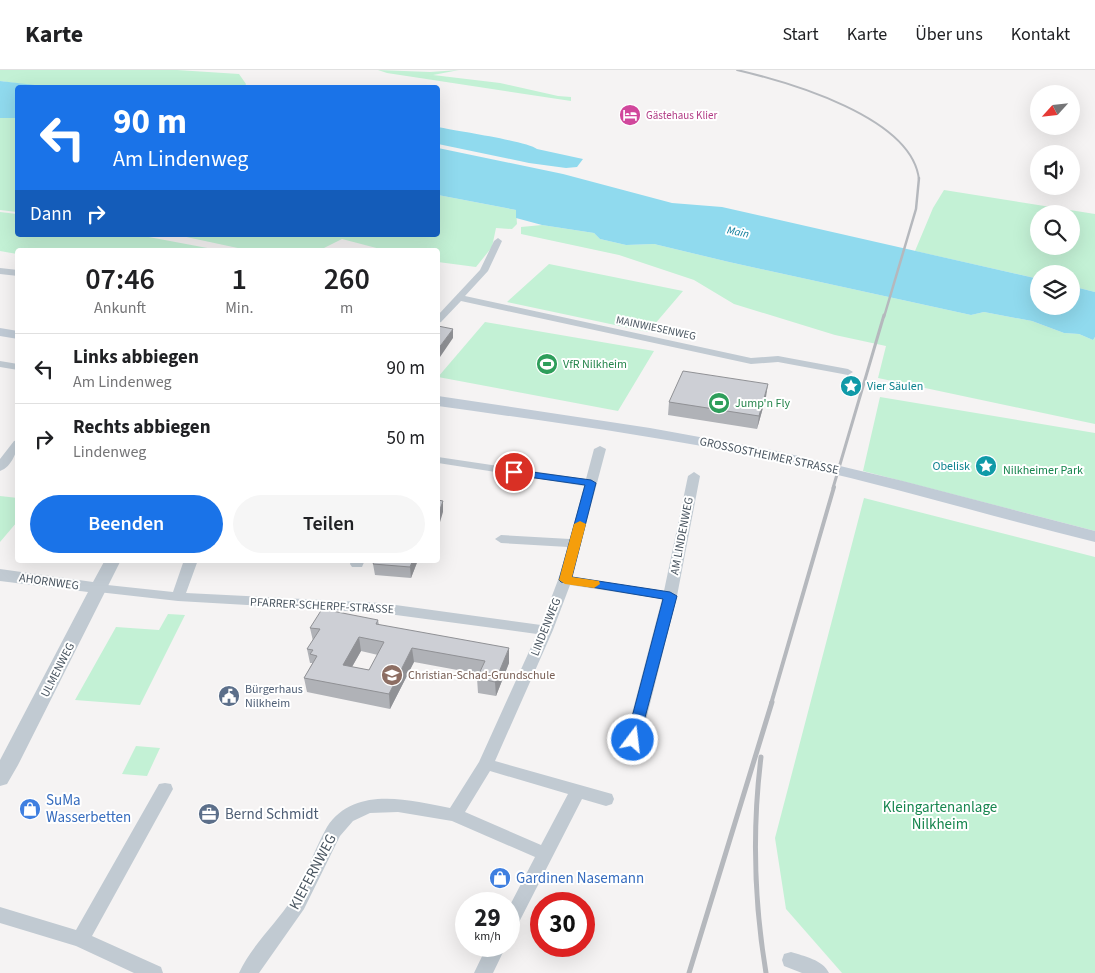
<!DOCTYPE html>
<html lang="de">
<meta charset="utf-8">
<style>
:root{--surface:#fff;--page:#f6f6f6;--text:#202124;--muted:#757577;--line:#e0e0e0;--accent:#1a73e8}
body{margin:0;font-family:"Source Sans 3",sans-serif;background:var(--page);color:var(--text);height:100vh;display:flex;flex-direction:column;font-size:19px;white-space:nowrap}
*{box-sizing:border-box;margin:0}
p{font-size:16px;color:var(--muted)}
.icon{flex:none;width:28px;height:28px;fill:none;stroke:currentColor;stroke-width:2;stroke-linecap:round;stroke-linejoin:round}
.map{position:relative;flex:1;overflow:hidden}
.drawer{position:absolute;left:15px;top:178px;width:425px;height:315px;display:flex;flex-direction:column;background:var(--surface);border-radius:5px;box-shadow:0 5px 20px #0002}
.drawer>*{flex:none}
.guide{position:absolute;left:15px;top:15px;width:425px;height:152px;border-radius:5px;box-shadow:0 5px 20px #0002;background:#1a73e8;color:#fff;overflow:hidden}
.needle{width:32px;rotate:243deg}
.fabs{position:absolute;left:1030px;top:15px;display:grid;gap:10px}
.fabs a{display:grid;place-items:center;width:50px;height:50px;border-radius:50%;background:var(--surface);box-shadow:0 5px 20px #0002;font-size:25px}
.speed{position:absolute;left:455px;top:822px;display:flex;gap:10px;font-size:25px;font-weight:700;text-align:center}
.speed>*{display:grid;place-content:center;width:65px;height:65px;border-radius:50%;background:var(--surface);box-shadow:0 5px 20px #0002;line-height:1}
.speed small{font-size:12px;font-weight:400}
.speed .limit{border:8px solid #d22;background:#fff;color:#111}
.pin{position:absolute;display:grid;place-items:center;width:42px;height:42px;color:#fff;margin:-21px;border:2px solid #fff;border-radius:50%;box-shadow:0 1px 5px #0007}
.me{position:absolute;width:55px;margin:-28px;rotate:15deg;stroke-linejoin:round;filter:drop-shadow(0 0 4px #0008)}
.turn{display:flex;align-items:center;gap:18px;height:105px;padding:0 15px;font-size:22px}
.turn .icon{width:65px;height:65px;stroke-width:2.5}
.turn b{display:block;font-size:35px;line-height:42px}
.then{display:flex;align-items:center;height:48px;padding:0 15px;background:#0003;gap:10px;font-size:19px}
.eta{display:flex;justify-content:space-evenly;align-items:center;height:85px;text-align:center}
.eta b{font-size:30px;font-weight:600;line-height:35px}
.primary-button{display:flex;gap:10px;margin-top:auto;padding:10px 15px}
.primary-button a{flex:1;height:58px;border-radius:30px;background:var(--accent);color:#fff;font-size:20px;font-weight:600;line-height:58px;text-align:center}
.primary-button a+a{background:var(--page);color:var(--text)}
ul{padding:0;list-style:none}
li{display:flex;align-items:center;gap:15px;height:70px;padding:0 15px;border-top:1px solid var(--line)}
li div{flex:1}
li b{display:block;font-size:19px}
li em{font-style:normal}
header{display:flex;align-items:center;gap:30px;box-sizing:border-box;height:70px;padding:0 25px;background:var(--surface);border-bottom:1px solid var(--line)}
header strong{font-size:24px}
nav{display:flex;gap:28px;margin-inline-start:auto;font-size:18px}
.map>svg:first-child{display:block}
.green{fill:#c3f1d5;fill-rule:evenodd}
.water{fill:#90daee}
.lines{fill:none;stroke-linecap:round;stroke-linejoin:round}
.minor{fill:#c1cad2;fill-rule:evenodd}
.tertiary{fill:#c1cad2;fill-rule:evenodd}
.secondary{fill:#c1cbd6;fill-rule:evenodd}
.rail-far4{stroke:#b5b8bd;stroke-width:2}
.rail-far3{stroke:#b5b8bd;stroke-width:2.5}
.rail-far2{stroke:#b5b8bd;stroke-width:3}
.rail-far1{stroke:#b5b8bd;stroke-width:4}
.rail{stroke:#b5b8bd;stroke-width:5}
.wall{fill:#b0b2b7;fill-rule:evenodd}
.shaded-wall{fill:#909195}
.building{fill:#cdcfd5;stroke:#909195;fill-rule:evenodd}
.route{fill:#1a73e8;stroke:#114b97}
.slow{fill:#f59e0b}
.labels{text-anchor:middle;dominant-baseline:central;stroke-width:4;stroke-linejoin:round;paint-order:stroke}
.far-hotel-label{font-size:11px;fill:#b23c85;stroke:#fff;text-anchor:start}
.far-water-label{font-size:11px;font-style:italic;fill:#0c7c9b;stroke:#fff}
.far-street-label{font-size:11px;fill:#4a5661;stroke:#fff}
.leisure-label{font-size:12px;fill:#27864d;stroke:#fff;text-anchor:start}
.culture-label{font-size:12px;fill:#0d838f;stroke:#fff;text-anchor:start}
.street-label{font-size:12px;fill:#4a5661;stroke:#fff}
.park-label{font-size:12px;fill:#17864f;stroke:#fff}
.education-label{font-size:12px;fill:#785e54;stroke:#fff;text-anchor:start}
.service-label{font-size:12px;fill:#4e5e75;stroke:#fff;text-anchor:start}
.near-shop-label{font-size:15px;fill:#366cbe;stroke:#fff;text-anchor:start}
.near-park-label{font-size:15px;fill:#17864f;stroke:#fff}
.near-service-label{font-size:15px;fill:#4e5e75;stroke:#fff;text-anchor:start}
.near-street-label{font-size:15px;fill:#4a5661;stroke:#fff}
</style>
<header>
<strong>Karte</strong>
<nav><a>Start</a><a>Karte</a><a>Über uns</a><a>Kontakt</a></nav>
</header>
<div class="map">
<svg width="1095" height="903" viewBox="0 0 1095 903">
<rect width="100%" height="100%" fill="#f5f3f3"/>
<path class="green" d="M0,0H177L239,4L246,14L244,18H52L0,11Z
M378,0L430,2L459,0L433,5L500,13L558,26L571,27V31L387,3Z
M11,47L17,48V142L0,140V48Z
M944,120L1095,144V222L1071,216V204H1039V209L915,181L933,138ZM1039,144H1071V176H1039Z
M438,125L516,140L517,154L512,159L496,158L492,177L476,197L438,192V180H384L342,169L320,180H247L177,165H438Z
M0,142L17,144L18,165H138L218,180H18L17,184L0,181Z
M542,155L594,163L600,169L626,175L654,174L729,192L971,245L984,242L1032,251L1064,263L1079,264L1093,270L1095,267V354L878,308L886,276L835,265L734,234L694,210L619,185L521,164V157Z
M549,194L683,221L648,262L507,232Z
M485,252L654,281L618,341L438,307Z
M880,327L1095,363V461L863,401Z
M0,426L18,428L17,452L0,472Z
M864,428L1095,487V903H842L786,839L775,768Z
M168,544L185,545L140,635L75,630L116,557L159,560Z
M136,676L160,678L147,706L122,704Z"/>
<path class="water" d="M0,11L52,17L18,18L17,48H0Z
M438,57C456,61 527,71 537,79L583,89L577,97L566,98L529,93L438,74Z
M438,78L563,104L672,133L722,137L1039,209V236H1071V216L1095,222V267L1093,270L1079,264L1064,263L1032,251L984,242L971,245L729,192L654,174L626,175L600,169L594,163L542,155L516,148V140L438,125Z"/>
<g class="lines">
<path class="minor" d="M498,168L502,171L488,201L465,226L751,288L778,286L848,299L853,302L848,305L778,292L751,294L461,231L441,252L438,253V245L480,200L494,171Z
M0,198L18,200V206L0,204Z
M0,291L18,294V300L0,297Z
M18,370C18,380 12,397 0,401V389L14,371Z
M600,376L606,379L572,507L664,521L688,406L694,402L700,406L677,526L641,670L639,674L633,676L627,674L625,670L662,529L570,515L553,560L495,691L612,724L614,729L612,734L606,736L582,729L515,860L509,862V837L535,787L452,751L398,742L370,743L353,751L340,766L304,839L259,903H239C251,876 276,854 292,829C306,806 314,780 327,757C354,715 410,730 450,738L479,692L537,564L381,543L178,531L98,522L93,521L91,518L93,515L98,514L173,522L184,490H198L186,523L381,533L541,555L558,510L568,477L501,473L495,469L501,465L570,469L584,416L438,393V387L586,409L594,379ZM490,701L568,724L541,775L465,742Z
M351,490H365L362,497H352L350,494Z
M165,713L171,714L173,719L92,866L161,897L163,903H134L76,876L0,853V837L76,860L159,714Z
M487,876H506L493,903H474Z
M791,882C804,886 823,890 829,903H802L784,896L782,890L784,884Z"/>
<path class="tertiary" d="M105,490H121L18,695L7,714L0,716V690L88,522L0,511V499L93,512Z"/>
<path class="secondary" d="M0,258L18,261V269L0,266Z
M438,326L650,358L777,381L903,411L1095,461V472C989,446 884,414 777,391C665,367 551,352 438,336Z"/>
<path class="rail-far4" d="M737,0C788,12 913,47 919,110"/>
<path class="rail-far3" d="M884,247L916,139L919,108"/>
<path class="rail-far2" d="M833,418L884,245"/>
<path class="rail-far1" d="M771,634L834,417"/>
<path class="rail" d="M761,687C752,760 754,831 766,903
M689,903L772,632"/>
</g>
<path class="wall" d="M766,327L757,359L668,345L669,332Z
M418,490L411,508L375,505L373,494Z
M378,550L379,555L509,593L496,626L478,623L477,608L479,604L414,592L390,639L307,622L304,608L312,594V593H310L307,579L313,571L310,558ZM361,581L378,585L369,600L352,597Z"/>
<path class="shaded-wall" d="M453,259V268L438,290V279Z
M768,314L766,327L757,359L759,346Z
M443,431V442L438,459V445Z
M413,490H418L411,508L410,497Z
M359,567L361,581L345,609L343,595Z
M412,578L414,592L390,639L389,624Z
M509,578V593L496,626L495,612Z"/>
<path class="building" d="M438,256L453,259L438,279Z
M683,301L768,314L759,346L669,332Z
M438,430L443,431L438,445Z
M375,490H413L410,497L373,494Z
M322,539L378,550L376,554L509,578L495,612L477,608L485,591L412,578L389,624L304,608L317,586L310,584L313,580L307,579L320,559L310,558ZM359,567L384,572L369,600L343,595Z"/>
<path class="route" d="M510,399L591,410L596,413L572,507L670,522L677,526L638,674L633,675L628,674L626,670L663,529L561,512L559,510L585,415L514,405L509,402Z"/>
<path class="slow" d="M580,451L586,454L572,507L599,511L600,514L594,518L565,514L559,510L574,454Z"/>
<defs>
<g id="hotel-disc" transform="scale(1.125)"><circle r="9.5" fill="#d1479c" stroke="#fff"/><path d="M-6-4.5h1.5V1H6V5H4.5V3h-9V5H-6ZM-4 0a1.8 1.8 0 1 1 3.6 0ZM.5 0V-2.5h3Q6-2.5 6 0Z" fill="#fff"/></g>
<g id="stadium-disc" transform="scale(1.125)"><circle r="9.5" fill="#2e9e5b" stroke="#fff"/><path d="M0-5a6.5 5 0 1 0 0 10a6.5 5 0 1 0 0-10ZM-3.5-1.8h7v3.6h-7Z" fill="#fff"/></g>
<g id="sight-disc" transform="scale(1.125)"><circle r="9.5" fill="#0f9aa8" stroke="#fff"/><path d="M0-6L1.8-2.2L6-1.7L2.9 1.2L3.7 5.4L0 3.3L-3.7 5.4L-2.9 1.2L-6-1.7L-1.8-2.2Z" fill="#fff"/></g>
<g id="school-disc" transform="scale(1.125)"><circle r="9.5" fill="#8d6e63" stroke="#fff"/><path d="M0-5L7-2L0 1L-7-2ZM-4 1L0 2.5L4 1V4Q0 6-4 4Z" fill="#fff"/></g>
<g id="civic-disc" transform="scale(1.125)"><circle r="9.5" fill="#5c6f8a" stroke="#fff"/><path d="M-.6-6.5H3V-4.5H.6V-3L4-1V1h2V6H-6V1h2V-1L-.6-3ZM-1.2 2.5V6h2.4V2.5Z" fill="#fff"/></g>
<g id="shop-disc" transform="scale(1.125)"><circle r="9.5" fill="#3f7fe0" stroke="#fff"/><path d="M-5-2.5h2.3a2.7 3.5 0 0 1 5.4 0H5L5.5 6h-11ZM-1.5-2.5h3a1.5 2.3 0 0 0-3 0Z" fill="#fff"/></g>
<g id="office-disc" transform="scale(1.125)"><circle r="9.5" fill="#5c6f8a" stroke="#fff"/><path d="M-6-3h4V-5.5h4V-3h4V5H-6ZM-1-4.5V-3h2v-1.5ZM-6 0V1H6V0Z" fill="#fff"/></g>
</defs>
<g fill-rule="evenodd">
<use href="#hotel-disc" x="630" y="45"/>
<use href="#stadium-disc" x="547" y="294"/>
<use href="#sight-disc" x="851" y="316"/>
<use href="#stadium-disc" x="719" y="333"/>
<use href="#sight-disc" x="986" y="396"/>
<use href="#school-disc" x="392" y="605"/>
<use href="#civic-disc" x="229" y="626"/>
<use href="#shop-disc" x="30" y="739"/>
<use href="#office-disc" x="209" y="744"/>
<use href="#shop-disc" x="500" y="808"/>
</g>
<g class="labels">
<g class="far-hotel-label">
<text x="646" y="45">Gästehaus Klier</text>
</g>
<g class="far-water-label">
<text transform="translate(738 162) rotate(12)">Main</text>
</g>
<g class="far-street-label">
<text transform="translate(656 258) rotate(12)">MAINWIESENWEG</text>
</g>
<g class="leisure-label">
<text x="563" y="294">VfR Nilkheim</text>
<text x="735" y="333">Jump'n Fly</text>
</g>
<g class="culture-label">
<text x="867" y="316">Vier Säulen</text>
<text x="970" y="396" text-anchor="end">Obelisk</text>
</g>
<g class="street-label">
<text transform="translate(769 386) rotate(12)">GROSSOSTHEIMER STRASSE</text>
<text transform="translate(682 466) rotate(-79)">AM LINDENWEG</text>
<text transform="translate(49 512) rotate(8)">AHORNWEG</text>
<text transform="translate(322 536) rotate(3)">PFARRER-SCHERPF-STRASSE</text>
<text transform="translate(546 557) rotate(-68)">LINDENWEG</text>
<text transform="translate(58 600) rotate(-63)">ULMENWEG</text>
</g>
<g class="park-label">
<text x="1043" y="400">Nilkheimer Park</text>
</g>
<g class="education-label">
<text x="408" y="605">Christian-Schad-Grundschule</text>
</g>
<g class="service-label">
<text x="245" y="619">Bürgerhaus<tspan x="245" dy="14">Nilkheim</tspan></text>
</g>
<g class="near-shop-label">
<text x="46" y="730">SuMa<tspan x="46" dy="17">Wasserbetten</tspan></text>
<text x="516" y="808">Gardinen Nasemann</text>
</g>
<g class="near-park-label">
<text x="940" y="737">Kleingartenanlage<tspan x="940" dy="17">Nilkheim</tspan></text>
</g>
<g class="near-service-label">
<text x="225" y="744">Bernd Schmidt</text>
</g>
<g class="near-street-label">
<text transform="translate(313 802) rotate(-62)">KIEFERNWEG</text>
</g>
</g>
</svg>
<div class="fabs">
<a><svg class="needle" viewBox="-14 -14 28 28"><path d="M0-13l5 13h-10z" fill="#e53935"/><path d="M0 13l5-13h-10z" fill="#757577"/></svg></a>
<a><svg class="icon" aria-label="sound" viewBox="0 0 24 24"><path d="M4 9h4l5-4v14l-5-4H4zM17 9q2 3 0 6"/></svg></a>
<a><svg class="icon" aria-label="search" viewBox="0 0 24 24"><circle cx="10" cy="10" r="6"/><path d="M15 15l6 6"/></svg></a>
<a><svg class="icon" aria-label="layers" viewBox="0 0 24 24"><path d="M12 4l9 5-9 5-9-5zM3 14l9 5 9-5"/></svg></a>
</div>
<div class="speed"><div>29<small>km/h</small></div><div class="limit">30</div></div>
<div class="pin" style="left:514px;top:402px;background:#d93025"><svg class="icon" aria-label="arrive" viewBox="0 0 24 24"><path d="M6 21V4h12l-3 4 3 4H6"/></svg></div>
<svg class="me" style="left:633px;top:670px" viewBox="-20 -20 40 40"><circle r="17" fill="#1a73e8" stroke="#fff" stroke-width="3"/><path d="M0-11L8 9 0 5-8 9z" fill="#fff"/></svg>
<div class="guide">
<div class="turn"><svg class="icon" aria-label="left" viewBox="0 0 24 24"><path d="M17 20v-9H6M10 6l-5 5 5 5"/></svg><div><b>90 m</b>Am Lindenweg</div></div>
<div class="then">Dann<svg class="icon" aria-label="right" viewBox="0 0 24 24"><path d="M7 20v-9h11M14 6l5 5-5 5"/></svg></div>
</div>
<section class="drawer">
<div class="eta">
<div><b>07:46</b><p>Ankunft</p></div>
<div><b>1</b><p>Min.</p></div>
<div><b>260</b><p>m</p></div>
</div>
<ul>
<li><svg class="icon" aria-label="left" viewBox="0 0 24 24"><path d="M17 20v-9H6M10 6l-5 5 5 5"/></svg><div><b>Links abbiegen</b><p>Am Lindenweg</p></div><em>90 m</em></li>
<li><svg class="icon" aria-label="right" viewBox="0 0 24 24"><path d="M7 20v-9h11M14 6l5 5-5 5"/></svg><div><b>Rechts abbiegen</b><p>Lindenweg</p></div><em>50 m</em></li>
</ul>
<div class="primary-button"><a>Beenden</a><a>Teilen</a></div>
</section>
</div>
